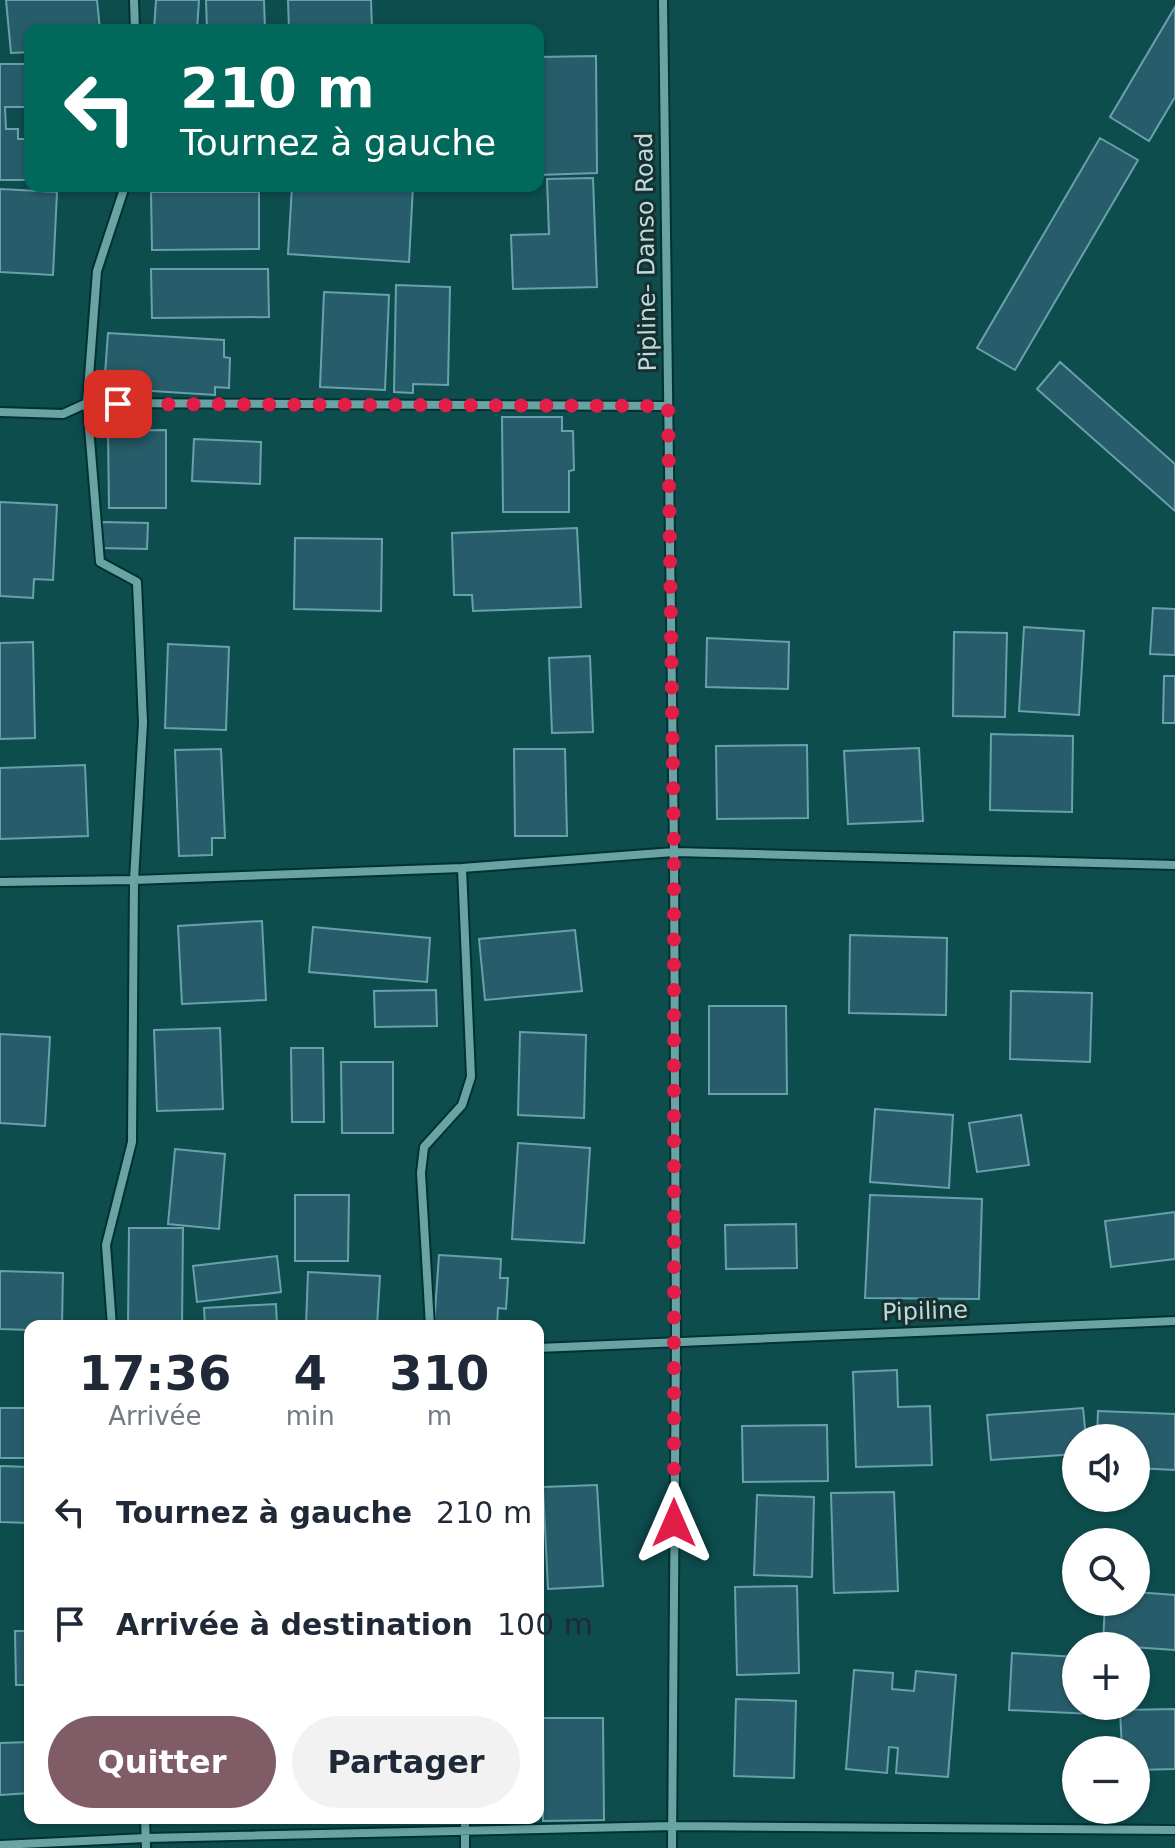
<!DOCTYPE html>
<html lang="fr">
<meta charset="utf-8">
<style>
:root{--surface:#fff;--page:#f2f2f3;--text:#1f2937;--muted:#747a83;--accent:#7f5c66}
body{margin:0;font-family:"DejaVu Sans",sans-serif;background:var(--page);color:var(--text);height:100vh;display:flex;flex-direction:column;font-size:30px;white-space:nowrap}
*{box-sizing:border-box;margin:0}
p{font-size:26px;color:var(--muted)}
.icon{flex:none;width:44px;height:44px;fill:none;stroke:currentColor;stroke-width:2;stroke-linecap:round;stroke-linejoin:round}
.map{position:relative;flex:1;overflow:hidden}
.sheet{position:absolute;left:24px;top:1320px;width:520px;height:504px;display:flex;flex-direction:column;background:var(--surface);border-radius:16px;box-shadow:0 2px 6px #0004}
.sheet>*{flex:none}
.top-card{position:absolute;left:24px;top:24px;width:520px;height:168px;border-radius:16px;box-shadow:0 2px 6px #0004;background:#00695c;color:#fff;overflow:hidden}
.tools{position:absolute;left:1062px;top:1424px;display:grid;gap:16px}
.tools a{display:grid;place-items:center;width:88px;height:88px;border-radius:50%;background:var(--surface);box-shadow:0 2px 6px #0004;font-size:40px}
.pin{position:absolute;display:grid;place-items:center;width:68px;height:68px;color:#fff;margin:-34px;border-radius:16px;box-shadow:0 4px 12px #0006}
.me{position:absolute;width:88px;margin:-44px;rotate:0deg;stroke-linejoin:round;filter:drop-shadow(0 0 6px #0008)}
.turn{display:flex;align-items:center;gap:28px;height:168px;padding:0 24px;font-size:36px}
.turn .icon{width:104px;height:104px;stroke-width:2.5}
.turn b{display:block;font-size:56px;line-height:68px}
.eta{display:flex;justify-content:space-evenly;align-items:center;height:136px;text-align:center}
.eta b{font-size:48px;font-weight:800;line-height:56px}
.cta{display:flex;gap:16px;margin-top:auto;padding:16px 24px}
.cta a{flex:1;height:92px;border-radius:48px;background:var(--accent);color:#fff;font-size:32px;font-weight:800;line-height:92px;text-align:center}
.cta a+a{background:var(--page);color:var(--text)}
ul{padding:0;list-style:none}
li{display:flex;align-items:center;gap:24px;height:112px;padding:0 24px}
li div{flex:1}
li b{display:block;font-size:30px}
li em{font-style:normal}
.map>svg:first-child{display:block}
.building{fill:#275d6a;stroke:#6aa0ad;stroke-width:2}
.lines{fill:none;stroke-linecap:round;stroke-linejoin:round}
.street-casing{stroke:#013131;stroke-width:12}
.street{stroke:#69a3a3;stroke-width:8}
.route{stroke:#e11d48;stroke-width:14;stroke-dasharray:0 25.2}
.labels{text-anchor:middle;dominant-baseline:central;stroke-width:6;stroke-linejoin:round;paint-order:stroke}
.street-label{font-size:24px;fill:#bedada;stroke:#172f2f}
</style>
<div class="map">
<svg width="1175" height="1848" viewBox="0 0 1175 1848">
<rect width="100%" height="100%" fill="#0e4d4e"/>
<path class="building" d="M6,0H97L100,30H30V52L11,53Z
M156,0H199L197,30H154Z
M206,0H264L265,30H207Z
M288,0H371L372,30H289Z
M1175,7V97L1149,141L1110,117Z
M596,56L597,173L538,175V57Z
M0,64H30V107H5L6,129H18V139H30V180H0Z
M1100,138L1138,160L1015,370L977,348Z
M593,178L597,287L513,289L511,235L549,234L547,179Z
M292,186H413L409,262L288,254Z
M0,189L57,192L53,275L0,272Z
M151,192H259V249L152,250Z
M151,269H268L269,317L152,318Z
M396,285L450,287L448,385L413,384V393L394,392Z
M324,292L389,295L385,390L320,387Z
M108,333L224,340V357L230,358L229,388L215,387V395L104,388Z
M1060,362L1175,464V511L1037,389Z
M502,417H562V431H573L574,470L569,471V512H503Z
M166,430V508H109L108,431Z
M194,439L261,442L260,484L192,481Z
M0,502L57,505L53,580L34,579L33,598L0,596Z
M102,522L148,523L147,549L101,548Z
M577,528L581,607L473,611L472,595H454L452,533Z
M295,538L382,539L381,611L294,609Z
M1153,608L1175,609V655L1150,654Z
M1024,627L1084,631L1079,715L1019,711Z
M954,632L1007,633L1005,717L953,716Z
M707,638L789,642L788,689L706,687Z
M33,642L35,738L0,739V643Z
M168,644L229,647L226,730L165,728Z
M590,656L593,732L552,733L549,658Z
M1164,676H1175V723H1163Z
M991,734L1073,736L1072,812L990,810Z
M807,745L808,818L717,819L716,746Z
M919,748L923,821L848,824L844,751Z
M221,749L225,838H212V855L179,856L175,750Z
M514,749H565L567,836H515Z
M85,765L88,836L0,839V768Z
M262,921L266,1000L182,1004L178,926Z
M313,927L430,938L427,982L309,972Z
M575,930L582,991L485,1000L479,939Z
M850,935L947,938L946,1015L849,1013Z
M436,990L437,1026L375,1027L374,991Z
M1011,991L1092,993L1090,1062L1010,1059Z
M709,1006H786L787,1094H709Z
M220,1028L223,1109L157,1111L154,1030Z
M520,1032L586,1035L584,1118L518,1115Z
M0,1034L50,1037L45,1126L0,1123Z
M291,1048H323L324,1122H292Z
M341,1062H393V1133H342Z
M875,1109L953,1115L949,1188L870,1182Z
M1021,1115L1029,1165L977,1172L969,1123Z
M518,1143L590,1148L584,1243L512,1239Z
M175,1149L225,1154L219,1229L168,1224Z
M295,1195H349L348,1261H295Z
M870,1195L982,1199L979,1299L865,1298Z
M1175,1212V1259L1111,1267L1105,1221Z
M796,1224L797,1268L726,1269L725,1225Z
M129,1228H183L182,1326H128Z
M439,1255L501,1259L500,1278H508L506,1309L498,1308L497,1326H434Z
M277,1256L281,1292L197,1302L193,1266Z
M0,1271L63,1273L62,1326H30V1330L0,1329Z
M308,1272L380,1276L377,1326H306Z
M276,1304L277,1326H205L204,1308Z
M897,1370L898,1407L930,1406L932,1465L856,1467L853,1372Z
M0,1408H30V1458H0Z
M1083,1408L1086,1438H1076V1454L991,1460L987,1415Z
M1098,1411L1175,1414V1470L1136,1468V1438H1097Z
M827,1425L828,1481L743,1482L742,1426Z
M0,1466L30,1467V1523L0,1522Z
M597,1485L603,1586L548,1589L543,1487Z
M894,1492L898,1591L834,1593L831,1493Z
M757,1495L814,1497L812,1577L754,1575Z
M797,1586L799,1673L737,1675L735,1587Z
M1136,1592L1175,1595V1650L1103,1645L1105,1602H1136Z
M15,1631H30V1685H16Z
M1012,1653L1076,1657V1706H1092V1714L1009,1710Z
M854,1670L893,1673L892,1689L914,1691L916,1671L956,1675L948,1777L896,1773L898,1748L889,1747L887,1773L846,1769Z
M736,1699L796,1701L794,1778L734,1776Z
M1175,1709V1769L1136,1770V1750H1122L1120,1710Z
M542,1718H603L604,1820L543,1821Z
M30,1742V1793L0,1795V1743Z"/>
<g class="lines">
<g class="street-casing">
<path id="street" d="M134,0L135,30
M663,0L674,852L676,1341L672,1848
M0,412L63,414L87,403L668,406
M0,882L134,880L462,868L674,852L1175,865
M112,1326L106,1245L132,1142L134,880L143,723L137,582L100,562L87,403L97,271L125,186
M430,1326L421,1173L424,1147L462,1105L471,1077L462,868
M538,1348L1175,1321
M145,1818L146,1848
M0,1845L146,1838L673,1826L1175,1830
M465,1848V1818"/>
</g>
<use href="#street" class="street"/>
</g>
<g class="lines">
<path class="route" d="M118,404L668,406L674,852V1523"/>
</g>
<g class="labels">
<g class="street-label">
<text transform="translate(646 252) rotate(-91)">Pipline- Danso Road</text>
<text transform="translate(925 1311) rotate(-2)">Pipiline</text>
</g>
</g>
</svg>
<div class="tools">
<a><svg class="icon" aria-label="sound" viewBox="0 0 24 24"><path d="M4 9h4l5-4v14l-5-4H4zM17 9q2 3 0 6"/></svg></a>
<a><svg class="icon" aria-label="search" viewBox="0 0 24 24"><circle cx="10" cy="10" r="6"/><path d="M15 15l6 6"/></svg></a>
<a>+</a>
<a>−</a>
</div>
<div class="pin" style="left:118px;top:404px;background:#d93025"><svg class="icon" aria-label="arrive" viewBox="0 0 24 24"><path d="M6 21V4h12l-3 4 3 4H6"/></svg></div>
<svg class="me" style="left:674px;top:1523px" viewBox="-20 -20 40 40"><path d="M0-17L14 15 0 8-14 15z" fill="#e11d48" stroke="#fff" stroke-width="4"/></svg>
<div class="top-card">
<div class="turn"><svg class="icon" aria-label="left" viewBox="0 0 24 24"><path d="M17 20v-9H6M10 6l-5 5 5 5"/></svg><div><b>210 m</b>Tournez à gauche</div></div>
</div>
<section class="sheet">
<div class="eta">
<div><b>17:36</b><p>Arrivée</p></div>
<div><b>4</b><p>min</p></div>
<div><b>310</b><p>m</p></div>
</div>
<ul>
<li><svg class="icon" aria-label="left" viewBox="0 0 24 24"><path d="M17 20v-9H6M10 6l-5 5 5 5"/></svg><div><b>Tournez à gauche</b></div><em>210 m</em></li>
<li><svg class="icon" aria-label="arrive" viewBox="0 0 24 24"><path d="M6 21V4h12l-3 4 3 4H6"/></svg><div><b>Arrivée à destination</b></div><em>100 m</em></li>
</ul>
<div class="cta"><a>Quitter</a><a>Partager</a></div>
</section>
</div>
